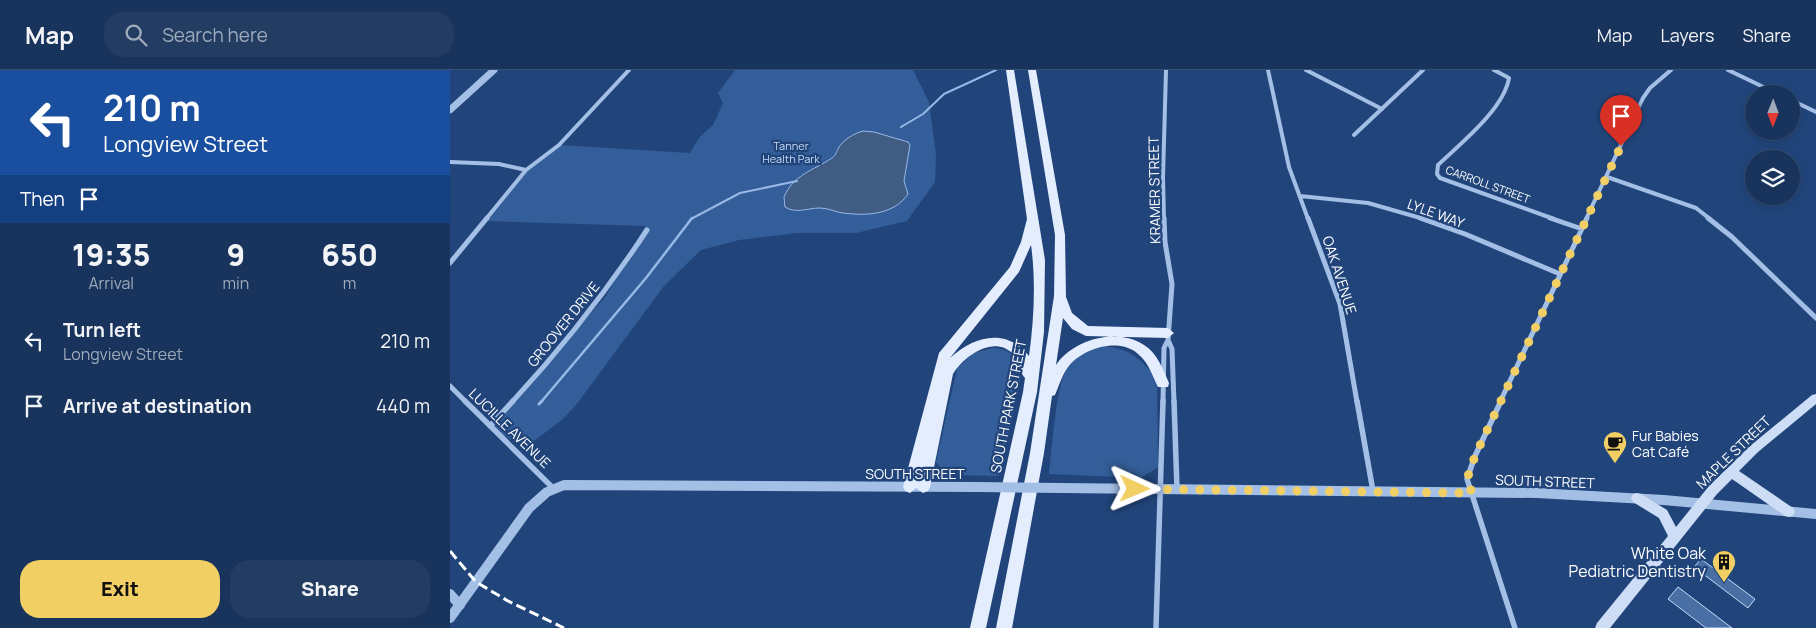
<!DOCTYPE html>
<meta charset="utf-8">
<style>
:root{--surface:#19345c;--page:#223c62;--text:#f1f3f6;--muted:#9faabb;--line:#374f72;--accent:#f2cf65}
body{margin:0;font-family:Manrope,sans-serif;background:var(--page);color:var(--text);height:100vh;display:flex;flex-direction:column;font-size:19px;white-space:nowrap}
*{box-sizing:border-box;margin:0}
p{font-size:16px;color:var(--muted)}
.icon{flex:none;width:28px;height:28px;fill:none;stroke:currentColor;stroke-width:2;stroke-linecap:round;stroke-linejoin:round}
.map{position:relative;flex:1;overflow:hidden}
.details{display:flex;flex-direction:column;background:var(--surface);width:450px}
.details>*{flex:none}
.hud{background:#1a4fa0;color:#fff;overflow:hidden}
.needle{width:32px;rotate:181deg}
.buttons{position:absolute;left:1295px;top:15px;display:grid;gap:10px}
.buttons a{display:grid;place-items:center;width:55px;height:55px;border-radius:50%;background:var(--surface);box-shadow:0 2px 8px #0003,0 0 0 1px var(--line);font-size:25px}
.pin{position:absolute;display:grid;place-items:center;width:42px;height:42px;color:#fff;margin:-51px -21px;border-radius:50% 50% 50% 0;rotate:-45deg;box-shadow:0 0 5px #0007}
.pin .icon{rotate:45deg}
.me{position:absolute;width:55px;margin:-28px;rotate:91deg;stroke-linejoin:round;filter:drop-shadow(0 0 4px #0008)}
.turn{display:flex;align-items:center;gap:18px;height:105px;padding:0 20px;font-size:22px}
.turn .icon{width:65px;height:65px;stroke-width:2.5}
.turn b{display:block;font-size:35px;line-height:42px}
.then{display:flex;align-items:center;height:48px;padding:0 20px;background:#0003;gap:10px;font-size:19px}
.eta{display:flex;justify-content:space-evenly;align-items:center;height:85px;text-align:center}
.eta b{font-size:30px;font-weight:800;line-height:35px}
.cta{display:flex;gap:10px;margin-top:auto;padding:10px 20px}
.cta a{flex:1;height:58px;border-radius:20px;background:var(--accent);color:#111;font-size:20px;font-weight:800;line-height:58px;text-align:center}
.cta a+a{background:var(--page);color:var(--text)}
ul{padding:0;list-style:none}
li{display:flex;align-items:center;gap:15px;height:65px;padding:0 20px}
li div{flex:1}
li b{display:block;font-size:19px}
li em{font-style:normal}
header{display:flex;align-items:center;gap:30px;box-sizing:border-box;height:70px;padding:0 25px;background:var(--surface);border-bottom:1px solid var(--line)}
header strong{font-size:24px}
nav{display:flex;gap:28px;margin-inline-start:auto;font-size:18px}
.search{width:350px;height:45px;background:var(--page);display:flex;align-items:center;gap:12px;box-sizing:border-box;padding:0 18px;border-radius:20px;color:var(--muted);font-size:19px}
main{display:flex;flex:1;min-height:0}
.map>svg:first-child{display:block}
.green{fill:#345e99}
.water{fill:#415c83;stroke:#97b9e7}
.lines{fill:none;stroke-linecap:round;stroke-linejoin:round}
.stream-far2{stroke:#97b9e7;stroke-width:2}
.stream-far1{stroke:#97b9e7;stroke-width:2.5}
.stream{stroke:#97b9e7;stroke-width:3}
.building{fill:#4a6fa4;stroke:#c6d9f4}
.minor-far2{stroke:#a3bfe5;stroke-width:4}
.minor-far1{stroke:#a3bfe5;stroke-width:5}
.minor{stroke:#a3bfe5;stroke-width:5.5}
.tertiary-far1{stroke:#a3bfe5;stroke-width:7}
.tertiary{stroke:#a3bfe5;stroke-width:10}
.secondary{fill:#cdddf5;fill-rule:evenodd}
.primary{fill:#e4edfd;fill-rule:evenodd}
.rail{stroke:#fff;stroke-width:3;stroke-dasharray:10 4.5;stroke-linecap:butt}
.tertiary-bridge{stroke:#a3bfe5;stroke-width:10}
.route{stroke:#f2cf65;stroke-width:9;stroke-dasharray:0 16.2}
.labels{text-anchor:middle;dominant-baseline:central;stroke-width:4.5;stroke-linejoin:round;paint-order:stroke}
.far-park-label{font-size:11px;fill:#c6d9f4;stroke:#21457b}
.far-street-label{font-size:11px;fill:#fff;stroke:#21457b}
.street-label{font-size:14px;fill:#fff;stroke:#21457b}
.poi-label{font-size:14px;fill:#fff;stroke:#21457b;text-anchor:start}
.near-poi-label{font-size:16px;fill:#fff;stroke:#21457b;text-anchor:end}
</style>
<header>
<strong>Map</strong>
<div class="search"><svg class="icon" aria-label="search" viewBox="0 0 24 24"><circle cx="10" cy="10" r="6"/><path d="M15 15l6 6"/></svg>Search here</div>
<nav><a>Map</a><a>Layers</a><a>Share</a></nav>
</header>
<main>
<section class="details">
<div class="hud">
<div class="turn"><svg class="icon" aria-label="left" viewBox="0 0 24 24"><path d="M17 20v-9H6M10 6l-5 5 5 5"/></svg><div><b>210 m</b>Longview Street</div></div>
<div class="then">Then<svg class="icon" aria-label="arrive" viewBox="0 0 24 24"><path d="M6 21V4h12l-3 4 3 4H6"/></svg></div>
</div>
<div class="eta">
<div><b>19:35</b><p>Arrival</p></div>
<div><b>9</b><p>min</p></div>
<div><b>650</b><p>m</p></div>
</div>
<ul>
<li><svg class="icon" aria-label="left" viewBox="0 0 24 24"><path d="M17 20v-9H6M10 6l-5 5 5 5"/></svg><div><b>Turn left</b><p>Longview Street</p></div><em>210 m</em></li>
<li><svg class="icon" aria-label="arrive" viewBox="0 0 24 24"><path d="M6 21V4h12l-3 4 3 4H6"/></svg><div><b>Arrive at destination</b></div><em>440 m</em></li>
</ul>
<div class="cta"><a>Exit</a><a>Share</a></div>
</section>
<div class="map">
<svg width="1366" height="558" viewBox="0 0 1366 558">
<rect width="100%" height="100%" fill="#21457b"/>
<path class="green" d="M285,0H463L479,32L486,84L485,112L457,151L406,163H347L289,170L251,180L214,216L126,335L112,350L77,376L67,374L40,356L156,226L195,156L35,151L76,100L109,75L240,83L249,68L263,55L273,33L268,23Z
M651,276C680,278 688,287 707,308L708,397L691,408L599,404C602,380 606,308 620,293C628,284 640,279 651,276Z
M543,278C563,278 571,292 570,312L549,406L501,405L495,403L486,392L507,299L523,283Z"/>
<path class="water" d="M413,61L424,62L458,72L460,75L454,111L458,124C444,145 416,146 393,143C385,142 378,138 370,138C358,138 346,144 335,137L334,127C343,105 364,100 382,88C386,85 386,83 388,79C392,70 405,63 413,61Z"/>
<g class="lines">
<path class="stream-far2" d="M451,57L473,44L494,24L546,0
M241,149L290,123L347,111"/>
<path class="stream-far1" d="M91,332L196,208L242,148"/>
<path class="stream" d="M89,334L92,331"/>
</g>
<path class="building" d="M1251,489L1305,529L1298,538L1244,497Z
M1228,517L1282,558H1256L1218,529Z"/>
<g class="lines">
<path class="minor-far2" d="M818,0L839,97L858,149
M856,0L932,39
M1044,0L1059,8C1054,39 1010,74 988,95L987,104L990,108L1104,149
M1278,0L1328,24
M1341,30L1366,42
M904,65L973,0
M0,92L49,94L76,100
M1157,107L1246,138L1260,149
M850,126L918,133L974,149
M36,149L76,100L109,75L179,0
M714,149L713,107L716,0
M1136,149L1193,28L1200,18L1221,0"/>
<path class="minor-far1" d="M714,148L715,172L722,214L718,270L722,279L724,332
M858,148L890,234L907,332
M970,148L1015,164L1110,204
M1100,148L1132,159
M1258,148L1282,167L1366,248
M0,193L37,148
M0,316L16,332
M62,332C112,278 156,222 197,160
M713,332L714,278L718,270
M1050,332L1137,148"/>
<path class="minor" d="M15,331L103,418
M724,331L727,419
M907,331L923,421
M1051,331L1025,386L1017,409L1065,558
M40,356L63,331
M706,558L713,331"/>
<path class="tertiary-far1" d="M0,40L44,0"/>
<path class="tertiary" d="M611,418L1087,423L1214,430L1366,444
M0,524L10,535
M0,548L79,438L97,422L114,415L529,417"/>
<path class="secondary" d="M1366,324V334L1308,382L1289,401L1343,438L1345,442L1343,446L1339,447L1335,446L1282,409L1267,424L1160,558H1145L1147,553L1218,466L1209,448L1183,432L1181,428L1183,424L1187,423L1191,424L1217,440L1226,457L1259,416L1300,376L1362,325Z"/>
<path class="primary" d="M556,0H564L595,190L594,262L587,322L536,558H520L573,322L575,308C569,302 570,291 563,284C544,264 513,287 503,304L480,417L478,421L473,423L466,418L460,423L455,421L453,417L489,283L560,197L571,172L577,149ZM581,175C586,211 584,250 579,286C556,257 524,266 500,288L569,202Z
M578,0H586L615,165L616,227L622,243L638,256L718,258L724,263L718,268L636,266L622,259L613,248L606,295C623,269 668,257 694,275C707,283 713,299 719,313L718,317H708C702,305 699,293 688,284C669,267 633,278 618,297C612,305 609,316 605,325L602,326L594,383L562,558H546L580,383L604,226L605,165Z"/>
<path class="rail" d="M0,481L26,512L58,531L114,558"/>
<path class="tertiary-bridge" d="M529,417L611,418"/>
</g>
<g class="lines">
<path class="route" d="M685,419L1022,423L1017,409L1025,386L1171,76"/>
</g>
<defs>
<g id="cafe-pin" transform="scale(1.25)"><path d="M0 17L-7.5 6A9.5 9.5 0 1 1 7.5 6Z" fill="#f2cf65" stroke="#21457b"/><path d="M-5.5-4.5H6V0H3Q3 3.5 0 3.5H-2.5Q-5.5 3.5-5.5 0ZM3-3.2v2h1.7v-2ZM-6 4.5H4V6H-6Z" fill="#111"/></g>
<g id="building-pin" transform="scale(1.25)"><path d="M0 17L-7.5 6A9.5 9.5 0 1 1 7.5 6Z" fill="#f2cf65" stroke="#21457b"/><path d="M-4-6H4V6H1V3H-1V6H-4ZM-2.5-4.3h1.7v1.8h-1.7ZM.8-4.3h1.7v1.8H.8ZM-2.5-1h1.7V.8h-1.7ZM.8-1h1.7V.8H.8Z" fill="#111"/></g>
</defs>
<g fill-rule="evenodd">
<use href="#cafe-pin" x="1165" y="373"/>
<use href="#building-pin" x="1274" y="492"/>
</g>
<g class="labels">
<g class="far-park-label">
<text x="341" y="75">Tanner<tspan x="341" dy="13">Health Park</tspan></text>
</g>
<g class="far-street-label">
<text transform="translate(1038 114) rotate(20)">CARROLL STREET</text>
</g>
<g class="street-label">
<text transform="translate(704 120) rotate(-91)">KRAMER STREET</text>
<text transform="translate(986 143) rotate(20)">LYLE WAY</text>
<text transform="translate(890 205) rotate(72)">OAK AVENUE</text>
<text transform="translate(113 254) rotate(-51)">GROOVER DRIVE</text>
<text transform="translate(558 336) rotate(-79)">SOUTH PARK STREET</text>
<text transform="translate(60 358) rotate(44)">LUCILLE AVENUE</text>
<text transform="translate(1283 382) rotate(-44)">MAPLE STREET</text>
<text x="465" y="403">SOUTH STREET</text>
<text transform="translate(1095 411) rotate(2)">SOUTH STREET</text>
</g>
<g class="poi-label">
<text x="1182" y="365">Fur Babies<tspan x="1182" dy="16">Cat Café</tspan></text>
</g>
<g class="near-poi-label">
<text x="1256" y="483">White Oak<tspan x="1256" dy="18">Pediatric Dentistry</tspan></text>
</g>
</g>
</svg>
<div class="buttons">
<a><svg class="needle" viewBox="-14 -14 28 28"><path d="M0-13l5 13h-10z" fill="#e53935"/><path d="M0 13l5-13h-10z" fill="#9faabb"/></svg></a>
<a><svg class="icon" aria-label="layers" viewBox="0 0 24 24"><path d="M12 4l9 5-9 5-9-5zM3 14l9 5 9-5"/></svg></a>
</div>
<div class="pin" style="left:1171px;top:76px;background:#d93025"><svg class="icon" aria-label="arrive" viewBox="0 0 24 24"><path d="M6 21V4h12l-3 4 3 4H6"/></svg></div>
<svg class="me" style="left:685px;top:419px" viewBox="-20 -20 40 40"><path d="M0-17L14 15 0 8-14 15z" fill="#f2cf65" stroke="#fff" stroke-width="4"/></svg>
</div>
</main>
